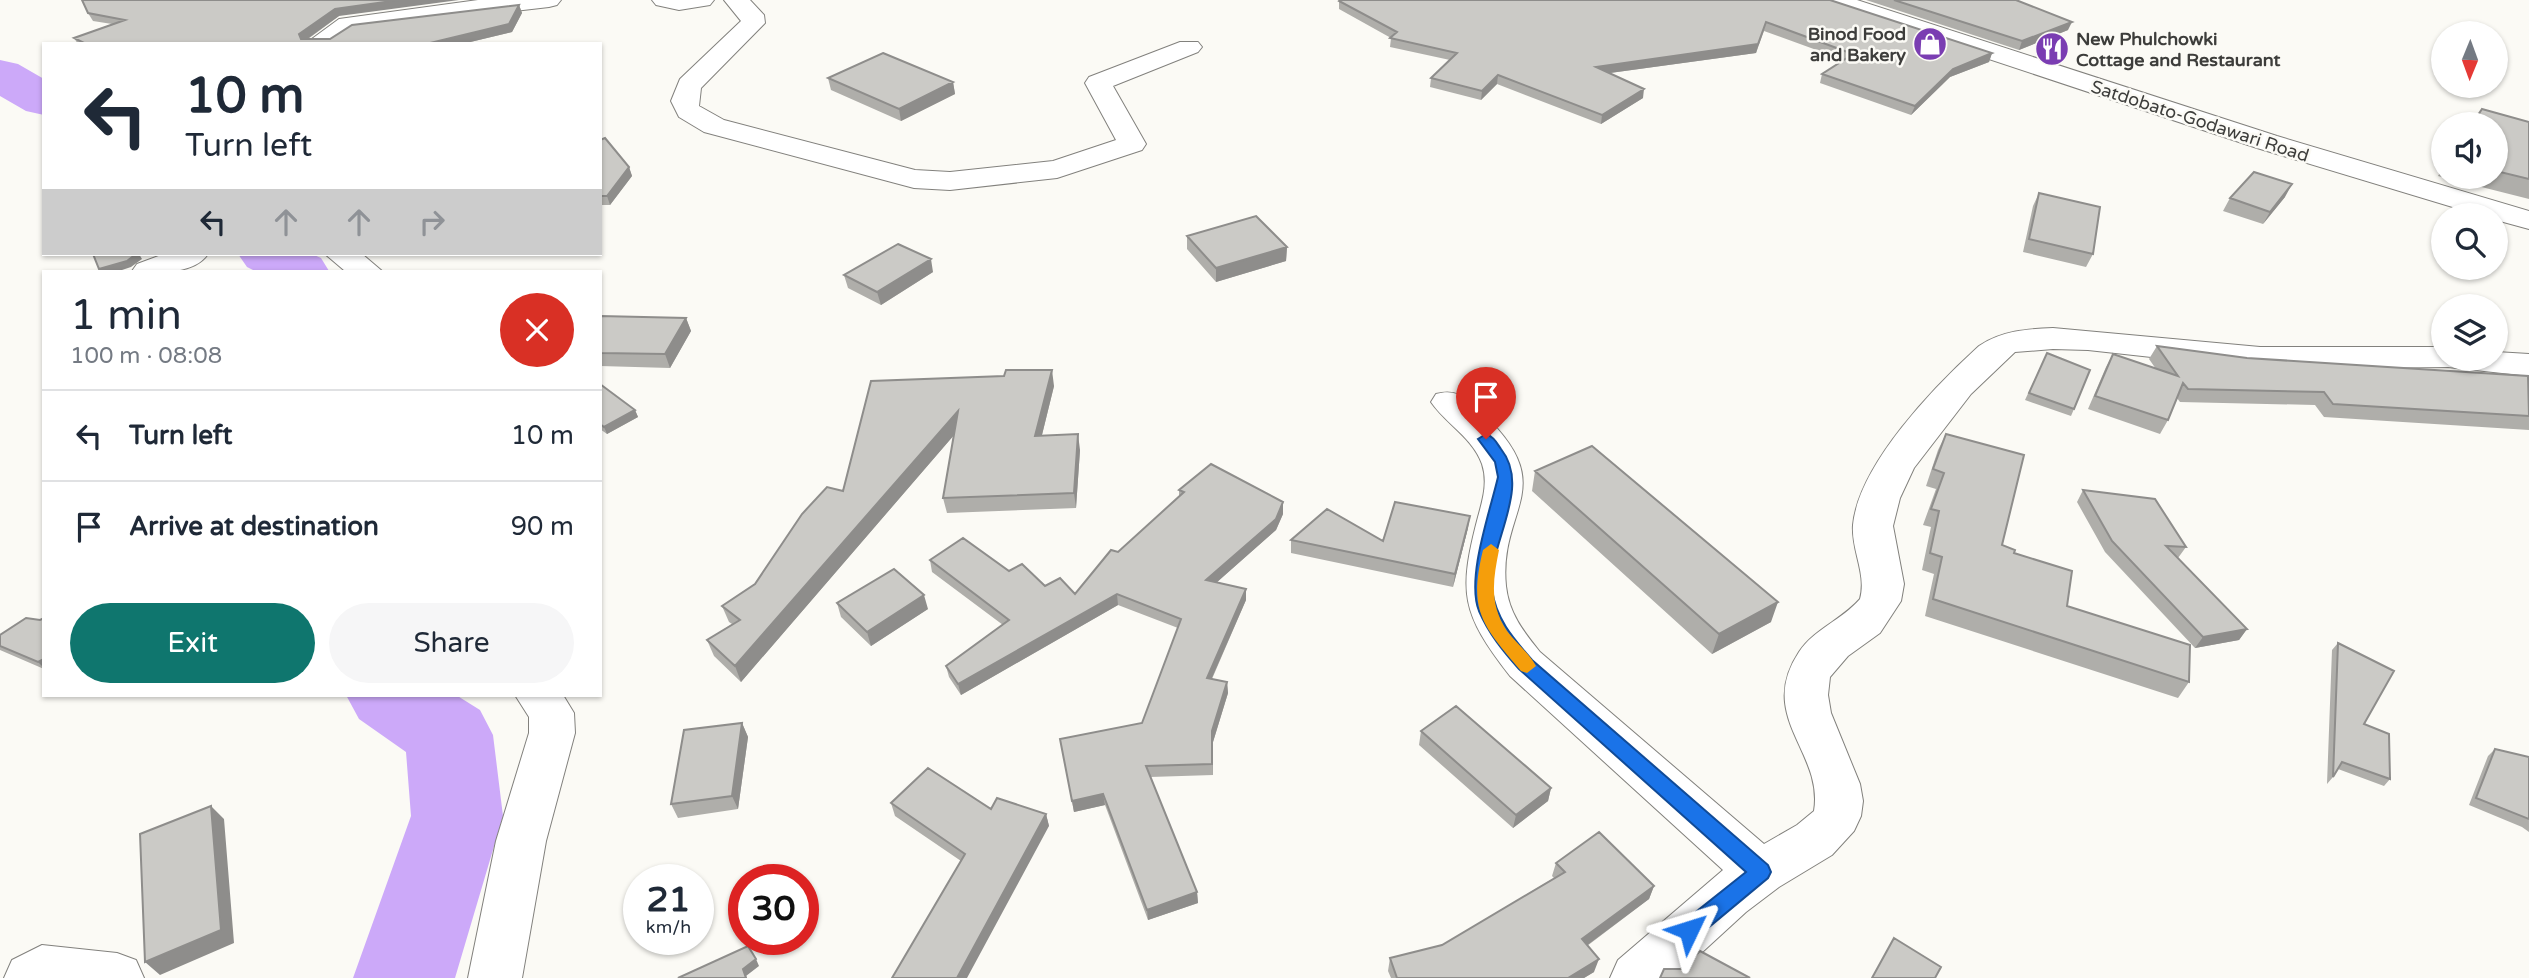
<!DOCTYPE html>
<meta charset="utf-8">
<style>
:root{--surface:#fff;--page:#f6f6f7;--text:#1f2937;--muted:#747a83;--line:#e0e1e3;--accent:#0f766e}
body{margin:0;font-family:"Varela Round",sans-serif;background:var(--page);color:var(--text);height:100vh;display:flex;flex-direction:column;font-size:26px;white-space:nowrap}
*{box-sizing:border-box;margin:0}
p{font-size:23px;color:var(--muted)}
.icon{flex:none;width:38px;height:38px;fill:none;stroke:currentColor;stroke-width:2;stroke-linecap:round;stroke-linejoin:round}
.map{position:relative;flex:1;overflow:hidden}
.side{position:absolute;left:42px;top:270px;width:560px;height:427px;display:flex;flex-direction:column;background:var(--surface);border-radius:0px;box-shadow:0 2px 5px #0004}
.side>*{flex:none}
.hud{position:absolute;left:42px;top:42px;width:560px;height:214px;border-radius:0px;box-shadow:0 2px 5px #0004;background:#fff;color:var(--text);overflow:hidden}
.needle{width:46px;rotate:181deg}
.buttons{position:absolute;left:2431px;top:21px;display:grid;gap:14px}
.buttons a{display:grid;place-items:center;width:77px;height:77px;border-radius:50%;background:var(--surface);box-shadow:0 2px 5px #0004;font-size:35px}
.speed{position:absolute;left:623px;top:864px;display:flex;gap:14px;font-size:35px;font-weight:700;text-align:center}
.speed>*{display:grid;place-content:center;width:91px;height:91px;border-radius:50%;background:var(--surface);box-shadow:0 2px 5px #0004;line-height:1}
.speed small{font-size:18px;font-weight:400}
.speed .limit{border:10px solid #d22;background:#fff;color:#111}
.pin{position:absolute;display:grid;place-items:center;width:60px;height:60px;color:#fff;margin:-72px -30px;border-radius:50% 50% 50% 0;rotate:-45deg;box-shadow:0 0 7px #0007}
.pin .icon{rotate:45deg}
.me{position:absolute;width:77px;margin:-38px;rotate:49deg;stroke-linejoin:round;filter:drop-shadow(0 0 5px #0008)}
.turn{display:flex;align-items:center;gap:24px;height:147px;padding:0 28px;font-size:32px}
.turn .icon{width:91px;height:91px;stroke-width:2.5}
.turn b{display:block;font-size:49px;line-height:60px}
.lanes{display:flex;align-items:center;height:66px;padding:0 28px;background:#0003;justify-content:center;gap:35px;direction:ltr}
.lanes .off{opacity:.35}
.round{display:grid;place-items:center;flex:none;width:74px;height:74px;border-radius:37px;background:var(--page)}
.overview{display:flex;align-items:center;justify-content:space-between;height:119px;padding:0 28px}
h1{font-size:42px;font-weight:600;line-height:52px}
.button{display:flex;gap:14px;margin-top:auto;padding:14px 28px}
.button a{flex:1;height:80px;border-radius:42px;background:var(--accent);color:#fff;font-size:28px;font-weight:600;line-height:80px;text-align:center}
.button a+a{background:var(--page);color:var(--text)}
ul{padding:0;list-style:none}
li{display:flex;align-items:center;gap:21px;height:91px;padding:0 28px;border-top:2px solid var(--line)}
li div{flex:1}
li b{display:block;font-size:26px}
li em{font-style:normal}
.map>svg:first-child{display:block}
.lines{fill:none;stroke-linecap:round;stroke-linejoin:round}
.river{fill:#cca9f9;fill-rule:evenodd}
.minor-casing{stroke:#82817d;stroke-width:2}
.minor{fill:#fff;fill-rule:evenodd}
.wall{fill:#afaeaa}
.shaded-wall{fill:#8e8d8b}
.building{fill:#cbcac6;stroke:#8e8d8b;stroke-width:2}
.route{fill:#1a73e8;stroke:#114b97;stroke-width:2}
.slow{fill:#f59e0b}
.labels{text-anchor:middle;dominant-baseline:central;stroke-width:5;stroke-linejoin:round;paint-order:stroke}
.far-poi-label{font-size:18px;font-weight:bold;fill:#3d3d3b;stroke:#fbfaf5;text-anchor:end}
.far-street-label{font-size:18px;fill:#3d3d3b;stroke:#fbfaf5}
</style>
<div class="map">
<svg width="2529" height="978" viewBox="0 0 2529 978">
<rect width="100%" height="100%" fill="#fbfaf5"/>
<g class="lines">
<path class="river" d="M0,60L18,64L44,79V115L26,111L0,96Z
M238,254H312L321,258L329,271H255L247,267Z
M346,695H456L480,710L493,735L503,816L455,978H353L411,816L406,752L359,719Z"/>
<g class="minor-casing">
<path id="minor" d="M478,0H561L557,5L549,7L355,30L334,44H305L339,19Z
M652,0H714L710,5L679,10L656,5Z
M724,0H750L764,15L765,23L701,88L699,106L724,120L915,170L950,172L1053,161L1116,140L1085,83L1089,77L1180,42H1198L1202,47L1198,52L1113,86L1146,144L1142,150L1057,178L950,190L914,188L704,132L679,117L671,101L680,79L741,21Z
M1822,0H1857L2277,136L2529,211V229L2496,220V215H2479L2257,148L1826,5Z
M164,254H208C193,276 155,272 132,271L137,264Z
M325,254H362L382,271H345Z
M2053,328L2260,347H2443V359H2496V352L2529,354V376L2448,367L2260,369L2088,350L2053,349L2015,352L1971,394L1914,468L1900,498L1893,526L1904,584L1901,601L1880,633L1848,656L1830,677L1828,695L1831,713L1860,784L1863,801L1861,816L1854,831L1832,855L1779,887L1746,912L1674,978H1610L1618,960L1723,870L1510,676C1461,613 1458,593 1478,517C1483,499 1488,482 1482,464C1473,438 1446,424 1431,402L1436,394C1458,388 1467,399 1482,413C1562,488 1498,508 1506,586C1509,614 1524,632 1540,652L1764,844L1797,825L1814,811C1824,752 1756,717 1799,652C1814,629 1842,620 1860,599C1867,574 1851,550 1853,525C1859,464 1935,386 1979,346C2001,331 2027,329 2053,328Z
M515,695H563L574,713L575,733L546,841L522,978H468L496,841L529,733V717Z
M42,945L117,953L136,960L144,978H4L12,960Z"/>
</g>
<use href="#minor" class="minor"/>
</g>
<path class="wall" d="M1830,0L1992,53L1989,62L1950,77L1911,115L1820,83L1822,74L1844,60L1764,31L1756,53L1610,73L1643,98L1601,124L1497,84L1481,100L1430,87L1431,78L1450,60L1390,47L1391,38L1339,9V1Z
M1866,0H2016L2068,30L2019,50Z
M519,5L522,13L512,32L462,44H78L74,38L112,24L93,21L88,13L339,16L308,39H330Z
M828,78L953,82L955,94L901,121L831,90Z
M2529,122V199L2438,176L2443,168V177H2496V124Z
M600,140L629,167L632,176L610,205H600Z
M2039,193L2093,254L2086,267L2023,252L2033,206Z
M2285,197L2263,224L2223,211L2230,198Z
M1187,236L1287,247L1286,261L1216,282L1187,249Z
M933,272L881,305L848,288L844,275Z
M600,316L686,318L691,331L670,368L600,366Z
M2157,346L2247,358L2529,377V430L2324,417L2315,405L2180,402L2177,398L2168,420L2160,434L2088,409L2106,367L2113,354L2156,369L2149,359Z
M2047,353L2074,409L2071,416L2025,400Z
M1004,376L1054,386L1042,435L1080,450L1076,508L947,513L943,498L954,435L741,682L714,656L707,640L732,624L729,622L722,606L755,584L843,491Z
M600,384L635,410L638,417L607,434L600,429Z
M1946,434L2002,545L2014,553L2067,606L2189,682L2178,698L1925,616L1934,574L1922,570L1931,527L1923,525L1936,489L1926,486L1938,450Z
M1535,471L1771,622L1712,654L1532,491Z
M1179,490L1283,502V514L1276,530L1217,582L1246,589V600L1212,679L1227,682L1228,693L1213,742V775L1150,777L1197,892L1198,903L1148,920L1105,805L1074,812L1060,739L1142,723L1178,628L1118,605L961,695L949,677L946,666L1003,625L932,572L930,560L1009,571L1045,586L1075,594L1118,552L1179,497Z
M2083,490L2186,547L2178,558H2177L2247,629L2239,640L2195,648L2105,552L2077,502Z
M1468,528L1453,587L1291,553V540L1383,541Z
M837,603L928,609L871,646L841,617Z
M44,618V669L0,650V635Z
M2338,643L2364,724L2390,779L2384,786L2338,769L2333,777L2327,784L2332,650Z
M742,723L748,737L738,809L678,818L671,804Z
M1421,731L1551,788L1548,801L1513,828L1419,745Z
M2495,749L2529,757V832L2522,827L2469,805L2488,756Z
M891,803L991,809L1046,814L1049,826L961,861L895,816Z
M1556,863L1654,886L1649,899L1587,946L1594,972L1584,978H1391L1388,971L1390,958L1442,945L1554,878L1552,876Z"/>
<path class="shaded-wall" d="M399,0H459L339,16L303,42L304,44L299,34L335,9Z
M519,5L522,13L512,32L462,44H426Z
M1766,22L1756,53L1595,75L1596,67Z
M2072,22L2068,30L2019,50L2022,41Z
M1992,53L1989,62L1950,77L1911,115L1915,106L1953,69Z
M1498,75L1497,84L1481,100L1482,91Z
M953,82L955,94L901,121L899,109Z
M1644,89L1643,98L1601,124L1602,115Z
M629,167L632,176L610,205L607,196Z
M2292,184L2285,197L2263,224L2270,212Z
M1287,247L1286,261L1216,282V268Z
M136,254H139L142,259L131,267L119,271H100L99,269Z
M931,259L933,272L881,305L877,292Z
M686,318L691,331L670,368L665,354Z
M1052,370L1054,386L1038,451L1035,436Z
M635,410L638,417L607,434L604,427Z
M958,411L961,427L741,682L735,666Z
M1078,434L1080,450L1076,508L1074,493Z
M1283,502V514L1276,530L1207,591L1206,580Z
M1470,516L1468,528L1453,587L1455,574Z
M1246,589V600L1207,689V678Z
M1117,594L1118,605L961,695L958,684Z
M924,595L928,609L871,646L867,632Z
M1778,602L1771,622L1712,654L1719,634Z
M2247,629L2239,640L2195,648L2203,637Z
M44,659V668L38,662Z
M1227,682L1228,693L1213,742V775L1212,731Z
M742,723L748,737L738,809L732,796Z
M1551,788L1548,801L1513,828L1516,815Z
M1103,794L1105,805L1074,812L1072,801Z
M211,806L224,819L234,943L160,975L145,962Z
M1046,814L1049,826L967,978H957Z
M1654,886L1649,899L1578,952L1582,939Z
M1197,892L1198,903L1148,920L1147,910Z
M756,959L759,966L746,976L747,978H746L743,969Z
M1599,959L1594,972L1584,978H1568Z"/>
<path class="building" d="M82,0H399L335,9L299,34L301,39H330L352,25L519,5L509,24L426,44H86L74,38L125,20L88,13Z
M1340,0H1830L1992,53L1953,69L1915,106L1822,74L1853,54L1766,22L1758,44L1596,67L1644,89L1602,115L1498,75L1482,91L1431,78L1457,53L1390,38L1397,32L1339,1Z
M1894,0H2016L2072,22L2022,41Z
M883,53L953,82L899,109L828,78Z
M2482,109L2529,122V179L2496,171V124H2472Z
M605,138L629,167L607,196H600V140Z
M2254,172L2292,184L2270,212L2230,198Z
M2039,193L2100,207L2093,254L2029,239Z
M1256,216L1287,247L1216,268L1187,236Z
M898,244L931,259L877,292L844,275Z
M93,254H136L127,261L99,269Z
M600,316L686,318L665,354L600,353Z
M2157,346L2247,358L2528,376L2529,416L2333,404L2324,392L2188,389L2183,383L2168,420L2095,396L2113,354L2178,376Z
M2047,353L2090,370L2074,409L2029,393Z
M1006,370H1052L1035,436L1078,434L1074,493L943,498L958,411L735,666L707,640L740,620L722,606L755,584L802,514L827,487L843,491L871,381L1004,376Z
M600,384L635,410L604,427L600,424Z
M1946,434L2024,455L2002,545L2015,550L2014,553L2072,571L2067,606L2190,645L2189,682L1933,599L1942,557L1930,553L1939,511L1931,509L1944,473L1933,469Z
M1592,446L1778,602L1719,634L1535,471Z
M1211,464L1283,502L1276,519L1206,580L1246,589L1207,678L1227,682L1212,731V764L1146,766L1197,892L1147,910L1103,794L1072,801L1060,739L1142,723L1181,619L1117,594L958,684L946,666L1009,620L930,560L963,538L1009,571L1022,564L1045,586L1060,578L1075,594L1111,550L1118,552L1184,492L1179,490Z
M2083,490L2155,499L2186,547L2166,546L2247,629L2203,637L2112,541Z
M1395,502L1470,516L1455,574L1291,540L1327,509L1383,541Z
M894,569L924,595L867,632L837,603Z
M26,618L40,620L44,618V659L38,662L0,646V635Z
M2338,643L2394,671L2364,724L2389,734L2390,779L2342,762L2333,777Z
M1456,706L1551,788L1516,815L1421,731Z
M742,723L732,796L671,804L684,730Z
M2495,749L2529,757V819L2476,798Z
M928,768L991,809L997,798L1046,814L957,978H892L965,854L891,803Z
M211,806L221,930L145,962L140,834Z
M1599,832L1654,886L1582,939L1599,959L1568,978H1397L1390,958L1442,945L1565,872L1556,863Z
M1894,938L1941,967L1935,978H1872Z
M748,946L756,959L743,969L746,978H678Z
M1700,951L1750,978H1660L1664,969H1681Z"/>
<path class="route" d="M1486,434C1494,437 1496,442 1501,449C1533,489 1486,547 1492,590C1496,619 1513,638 1532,660L1768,865L1771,872L1768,878L1697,937L1689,940L1682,937L1679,930L1682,923L1746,872L1519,669C1503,651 1489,634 1479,611C1466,578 1490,512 1498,477L1495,462L1478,439Z"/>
<path class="slow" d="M1491,544L1499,550C1493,580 1489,604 1507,631C1516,643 1529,653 1536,666L1527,673L1521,671C1482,625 1468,611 1483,550Z"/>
<defs>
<g id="shop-disc" transform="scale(1.75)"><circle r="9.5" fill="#7a3db2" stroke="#fbfaf5"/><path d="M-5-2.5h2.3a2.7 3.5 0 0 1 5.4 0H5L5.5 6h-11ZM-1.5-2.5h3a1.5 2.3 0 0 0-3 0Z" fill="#fff"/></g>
<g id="restaurant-disc" transform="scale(1.75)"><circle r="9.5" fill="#7a3db2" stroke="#fbfaf5"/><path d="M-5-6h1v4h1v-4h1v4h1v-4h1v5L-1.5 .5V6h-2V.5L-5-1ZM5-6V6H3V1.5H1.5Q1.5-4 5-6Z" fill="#fff"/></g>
</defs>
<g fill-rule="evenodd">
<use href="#shop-disc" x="1930" y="44"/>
<use href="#restaurant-disc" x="2052" y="49"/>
</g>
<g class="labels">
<g class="far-poi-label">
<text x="1906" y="34">Binod Food<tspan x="1906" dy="21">and Bakery</tspan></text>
<text x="2076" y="39" text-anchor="start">New Phulchowki<tspan x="2076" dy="21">Cottage and Restaurant</tspan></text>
</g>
<g class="far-street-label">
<text transform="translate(2200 121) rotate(18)">Satdobato-Godawari Road</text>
</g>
</g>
</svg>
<div class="buttons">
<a><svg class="needle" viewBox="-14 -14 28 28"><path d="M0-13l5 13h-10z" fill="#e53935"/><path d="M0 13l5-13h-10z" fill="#747a83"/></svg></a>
<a><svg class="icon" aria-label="sound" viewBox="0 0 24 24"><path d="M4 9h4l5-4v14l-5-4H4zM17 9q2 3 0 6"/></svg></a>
<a><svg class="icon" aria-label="search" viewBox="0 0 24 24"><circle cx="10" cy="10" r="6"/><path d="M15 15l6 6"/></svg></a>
<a><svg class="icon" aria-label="layers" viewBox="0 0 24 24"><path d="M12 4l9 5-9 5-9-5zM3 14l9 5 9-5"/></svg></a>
</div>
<div class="speed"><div>21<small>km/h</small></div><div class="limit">30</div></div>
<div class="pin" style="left:1486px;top:439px;background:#d93025"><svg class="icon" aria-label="arrive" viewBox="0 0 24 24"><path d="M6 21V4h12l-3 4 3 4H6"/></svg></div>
<svg class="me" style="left:1689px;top:930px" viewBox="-20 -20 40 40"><path d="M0-17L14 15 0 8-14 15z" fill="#1a73e8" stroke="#fff" stroke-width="4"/></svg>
<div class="hud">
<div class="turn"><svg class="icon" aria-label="left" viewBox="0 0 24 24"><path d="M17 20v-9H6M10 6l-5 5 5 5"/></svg><div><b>10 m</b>Turn left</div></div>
<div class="lanes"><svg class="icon" aria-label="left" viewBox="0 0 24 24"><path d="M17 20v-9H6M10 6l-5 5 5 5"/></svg><svg class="icon off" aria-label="ahead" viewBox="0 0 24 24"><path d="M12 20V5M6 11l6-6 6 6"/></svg><svg class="icon off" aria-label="ahead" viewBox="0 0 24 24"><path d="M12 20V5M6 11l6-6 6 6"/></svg><svg class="icon off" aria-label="right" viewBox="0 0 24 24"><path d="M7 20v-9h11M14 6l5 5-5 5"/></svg></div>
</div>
<section class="side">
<div class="overview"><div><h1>1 min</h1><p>100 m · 08:08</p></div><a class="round" style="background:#d93025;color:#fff"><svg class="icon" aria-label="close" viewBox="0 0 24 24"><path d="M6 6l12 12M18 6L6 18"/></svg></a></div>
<ul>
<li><svg class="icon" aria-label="left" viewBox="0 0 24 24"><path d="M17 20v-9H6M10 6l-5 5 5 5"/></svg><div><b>Turn left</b></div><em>10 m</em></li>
<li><svg class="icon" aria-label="arrive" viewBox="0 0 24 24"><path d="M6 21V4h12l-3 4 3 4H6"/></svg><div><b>Arrive at destination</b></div><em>90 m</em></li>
</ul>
<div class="button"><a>Exit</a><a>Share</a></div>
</section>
</div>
